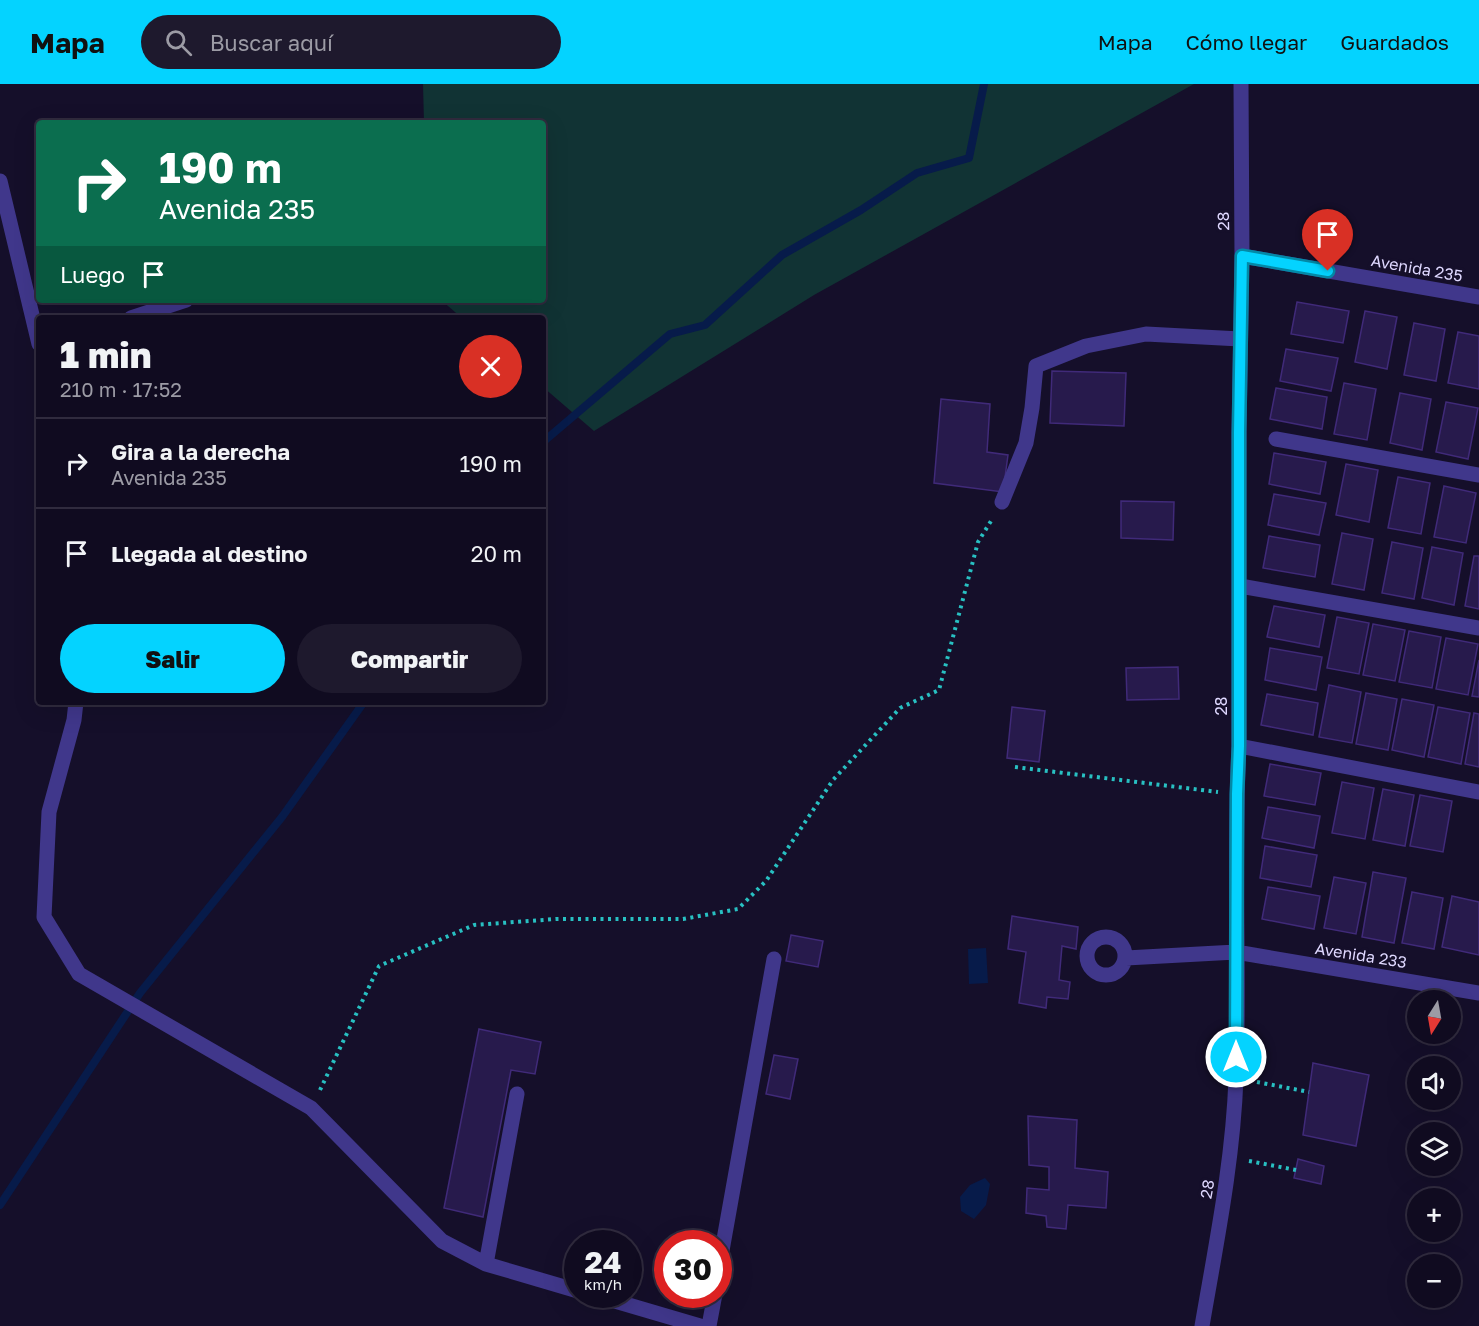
<!DOCTYPE html>
<html lang="es">
<meta charset="utf-8">
<style>
:root{--surface:#100b20;--page:#1e192d;--text:#f1f3f6;--muted:#9c9ba5;--line:#302b3e;--accent:#04d3ff}
body{margin:0;font-family:"Golos Text",sans-serif;background:var(--page);color:var(--text);height:100vh;display:flex;flex-direction:column;font-size:22px;white-space:nowrap}
*{box-sizing:border-box;margin:0}
p{font-size:20px;color:var(--muted)}
.icon{flex:none;width:33px;height:33px;fill:none;stroke:currentColor;stroke-width:2;stroke-linecap:round;stroke-linejoin:round}
.map{position:relative;flex:1;overflow:hidden}
.side{position:absolute;left:36px;top:231px;width:510px;height:390px;display:flex;flex-direction:column;background:var(--surface);border-radius:6px;box-shadow:0 6px 24px #0002,0 0 0 2px var(--line)}
.side>*{flex:none}
.hud{position:absolute;left:36px;top:36px;width:510px;height:183px;border-radius:6px;box-shadow:0 6px 24px #0002,0 0 0 2px var(--line);background:#0b6e4f;color:#fff;overflow:hidden}
.needle{width:39px;rotate:191deg}
.tools{position:absolute;left:1407px;top:906px;display:grid;gap:12px}
.tools a{display:grid;place-items:center;width:54px;height:54px;border-radius:50%;background:var(--surface);box-shadow:0 6px 24px #0002,0 0 0 2px var(--line);font-size:30px}
.speed{position:absolute;left:564px;top:1146px;display:flex;gap:12px;font-size:30px;font-weight:700;text-align:center}
.speed>*{display:grid;place-content:center;width:78px;height:78px;border-radius:50%;background:var(--surface);box-shadow:0 6px 24px #0002,0 0 0 2px var(--line);line-height:1}
.speed small{font-size:15px;font-weight:400}
.speed .limit{border:9px solid #d22;background:#fff;color:#111}
.pin{position:absolute;display:grid;place-items:center;width:51px;height:51px;color:#fff;margin:-62px -26px;border-radius:50% 50% 50% 0;rotate:-45deg;box-shadow:0 0 6px #0007}
.pin .icon{rotate:45deg}
.me{position:absolute;width:66px;margin:-33px;rotate:0deg;stroke-linejoin:round;filter:drop-shadow(0 0 4px #0008)}
.turn{display:flex;align-items:center;gap:21px;height:126px;padding:0 24px;font-size:27px}
.turn .icon{width:78px;height:78px;stroke-width:2.5}
.turn b{display:block;font-size:42px;line-height:51px}
.then{display:flex;align-items:center;height:57px;padding:0 24px;background:#0003;gap:12px;font-size:22px}
.round{display:grid;place-items:center;flex:none;width:63px;height:63px;border-radius:32px;background:var(--page)}
.summary{display:flex;align-items:center;justify-content:space-between;height:102px;padding:0 24px}
h1{font-size:36px;font-weight:800;line-height:45px}
.button{display:flex;gap:12px;margin-top:auto;padding:12px 24px}
.button a{flex:1;height:69px;border-radius:36px;background:var(--accent);color:#111;font-size:24px;font-weight:800;line-height:69px;text-align:center}
.button a+a{background:var(--page);color:var(--text)}
ul{padding:0;list-style:none}
li{display:flex;align-items:center;gap:18px;height:90px;padding:0 24px;border-top:2px solid var(--line)}
li div{flex:1}
li b{display:block;font-size:22px}
li em{font-style:normal}
header{display:flex;align-items:center;gap:36px;box-sizing:border-box;height:84px;padding:0 30px;background:var(--accent);color:#111}
header strong{font-size:28px}
nav{display:flex;gap:33px;margin-inline-start:auto;font-size:21px}
.search{width:420px;height:54px;background:var(--page);display:flex;align-items:center;gap:15px;box-sizing:border-box;padding:0 21px;border-radius:33px;color:var(--muted);font-size:22px}
.map>svg:first-child{display:block}
.green{fill:#113334}
.water{fill:#071b4a}
.lines{fill:none;stroke-linecap:round;stroke-linejoin:round}
.stream{stroke:#071b4a;stroke-width:8}
.building{fill:#271a4c;stroke:#402a79;stroke-width:1.5}
.path{stroke:#28c0c2;stroke-width:4;stroke-dasharray:3 4.5;stroke-linecap:butt}
.minor{stroke:#40378b;stroke-width:15}
.route-casing{stroke:#0389a6;stroke-width:15}
.route{stroke:#04d3ff;stroke-width:10}
.labels{text-anchor:middle;dominant-baseline:central;stroke-width:6;stroke-linejoin:round;paint-order:stroke}
.street-label{font-size:16px;fill:#dfd8ff;stroke:#150f2a}
</style>
<header>
<strong>Mapa</strong>
<div class="search"><svg class="icon" aria-label="search" viewBox="0 0 24 24"><circle cx="10" cy="10" r="6"/><path d="M15 15l6 6"/></svg>Buscar aquí</div>
<nav><a>Mapa</a><a>Cómo llegar</a><a>Guardados</a></nav>
</header>
<div class="map">
<svg width="1479" height="1242" viewBox="0 0 1479 1242">
<rect width="100%" height="100%" fill="#150f2a"/>
<path class="green" d="M423,0H1194L814,211L594,347L543,303V234H462L441,216H543V39H424Z"/>
<path class="water" d="M986,864L988,899L969,900L968,865Z
M985,1094L990,1100L986,1121L974,1135L961,1127L960,1113L970,1101Z"/>
<g class="lines">
<path class="stream" d="M543,358L670,250L705,241L782,171L861,126L917,89L969,74L984,0
M0,1121L140,909L282,733L364,618"/>
</g>
<path class="building" d="M1297,218L1349,227L1343,259L1291,250Z
M1365,227L1397,233L1387,285L1355,278Z
M1414,239L1445,245L1436,297L1404,291Z
M1458,248L1479,252V305L1448,299Z
M1286,265L1338,274L1331,307L1280,297Z
M1052,287L1126,289L1124,342L1050,339Z
M1344,299L1376,305L1367,356L1334,350Z
M1276,304L1327,313L1322,345L1270,335Z
M1400,309L1431,315L1422,366L1390,359Z
M941,315L990,320L987,368L1008,371L1003,408L934,399Z
M1446,318L1478,324L1468,375L1436,368Z
M1274,369L1326,378L1320,410L1269,400Z
M1346,380L1378,386L1369,438L1336,431Z
M1398,393L1430,399L1421,450L1388,444Z
M1444,402L1476,409L1466,459L1434,453Z
M1274,410L1326,419L1319,451L1268,441Z
M1121,417L1174,418L1173,456L1121,454Z
M1342,449L1373,455L1364,506L1332,500Z
M1269,452L1320,461L1315,493L1263,484Z
M1392,458L1423,464L1414,515L1382,509Z
M1432,463L1463,469L1454,521L1422,514Z
M1474,472H1479V525L1465,522Z
M1274,522L1325,531L1319,563L1267,553Z
M1337,533L1369,539L1359,590L1327,584Z
M1373,540L1405,546L1395,597L1363,591Z
M1409,547L1441,553L1432,604L1399,598Z
M1446,554L1478,560L1468,611L1436,605Z
M1270,564L1322,573L1316,606L1265,596Z
M1479,576V613L1472,612Z
M1178,583L1179,615L1127,616L1126,584Z
M1329,601L1361,608L1352,659L1319,653Z
M1366,609L1397,615L1388,666L1356,660Z
M1267,610L1318,619L1313,651L1261,641Z
M1402,615L1434,621L1424,673L1392,666Z
M1012,623L1045,627L1039,678L1007,674Z
M1438,623L1470,629L1461,680L1428,673Z
M1474,629L1479,630V683L1465,680Z
M1270,680L1321,689L1315,721L1264,712Z
M1342,698L1374,704L1365,755L1332,749Z
M1383,705L1414,711L1405,762L1373,756Z
M1420,711L1452,717L1443,768L1410,762Z
M1268,723L1320,732L1314,764L1262,754Z
M1265,762L1317,771L1311,803L1260,794Z
M1373,788L1406,794L1394,859L1362,853Z
M1334,793L1366,799L1356,850L1324,844Z
M1268,803L1320,812L1314,845L1262,835Z
M1412,808L1443,814L1434,865L1402,859Z
M1452,812L1479,818V871L1442,863Z
M1012,832L1078,843L1076,865L1062,862L1059,896L1070,898L1068,915L1047,913L1046,924L1019,919L1026,868L1008,865Z
M791,851L823,857L818,883L786,877Z
M479,945L541,958L535,990L511,986L483,1133L444,1124Z
M774,971L798,975L790,1015L766,1010Z
M1313,979L1369,991L1356,1062L1303,1051Z
M1028,1032L1077,1036L1075,1084L1108,1088L1106,1124L1068,1121L1066,1145L1047,1143L1046,1132L1026,1129L1027,1104L1049,1106V1083L1029,1081Z
M1298,1075L1324,1082L1321,1100L1294,1094Z"/>
<g class="lines">
<path class="path" d="M1015,683L1218,708
M1257,998L1309,1008
M320,1006L379,882L474,841L556,835H683L738,825L766,797L833,696L900,624L939,606L978,458L991,437
M1249,1077L1296,1086"/>
<path class="minor" d="M0,97L39,260
M1242,172L1479,213
M131,234L186,216
M1276,355L1479,391
M1002,418L1026,359L1032,324L1036,282L1086,262L1146,250L1240,255
M1240,502L1479,544
M76,618L74,636L49,728L44,833L79,890L311,1024L442,1157L486,1180L578,1207
M1239,662L1478,708
M1087 872a19 19 0 1 1 38 0a19 19 0 1 1-38 0Z
M1126,874L1236,868L1479,909
M486,1180L517,1010
M718,1189L774,875
M591,1210L700,1242
M709,1242L715,1210
M1202,1242C1216,1160 1233,1078 1236,994C1240,883 1233,772 1239,662V348L1242,172L1241,0"/>
</g>
<g class="lines">
<g class="route-casing">
<path id="route" d="M1236,973L1237,710L1239,662V348L1242,172L1328,187"/>
</g>
<use href="#route" class="route"/>
</g>
<g class="labels">
<g class="street-label">
<text transform="translate(1223 137) rotate(-91)">28</text>
<text transform="translate(1417 184) rotate(10)">Avenida 235</text>
<text transform="translate(1221 622) rotate(-90)">28</text>
<text transform="translate(1361 871) rotate(9)">Avenida 233</text>
<text transform="translate(1207 1105) rotate(-80)">28</text>
</g>
</g>
</svg>
<div class="tools">
<a><svg class="needle" viewBox="-14 -14 28 28"><path d="M0-13l5 13h-10z" fill="#e53935"/><path d="M0 13l5-13h-10z" fill="#9c9ba5"/></svg></a>
<a><svg class="icon" aria-label="sound" viewBox="0 0 24 24"><path d="M4 9h4l5-4v14l-5-4H4zM17 9q2 3 0 6"/></svg></a>
<a><svg class="icon" aria-label="layers" viewBox="0 0 24 24"><path d="M12 4l9 5-9 5-9-5zM3 14l9 5 9-5"/></svg></a>
<a>+</a>
<a>−</a>
</div>
<div class="speed"><div>24<small>km/h</small></div><div class="limit">30</div></div>
<div class="pin" style="left:1328px;top:187px;background:#d93025"><svg class="icon" aria-label="arrive" viewBox="0 0 24 24"><path d="M6 21V4h12l-3 4 3 4H6"/></svg></div>
<svg class="me" style="left:1236px;top:973px" viewBox="-20 -20 40 40"><circle r="17" fill="#04d3ff" stroke="#fff" stroke-width="3"/><path d="M0-11L8 9 0 5-8 9z" fill="#fff"/></svg>
<div class="hud">
<div class="turn"><svg class="icon" aria-label="right" viewBox="0 0 24 24"><path d="M7 20v-9h11M14 6l5 5-5 5"/></svg><div><b>190 m</b>Avenida 235</div></div>
<div class="then">Luego<svg class="icon" aria-label="arrive" viewBox="0 0 24 24"><path d="M6 21V4h12l-3 4 3 4H6"/></svg></div>
</div>
<section class="side">
<div class="summary"><div><h1>1 min</h1><p>210 m · 17:52</p></div><a class="round" style="background:#d93025;color:#fff"><svg class="icon" aria-label="close" viewBox="0 0 24 24"><path d="M6 6l12 12M18 6L6 18"/></svg></a></div>
<ul>
<li><svg class="icon" aria-label="right" viewBox="0 0 24 24"><path d="M7 20v-9h11M14 6l5 5-5 5"/></svg><div><b>Gira a la derecha</b><p>Avenida 235</p></div><em>190 m</em></li>
<li><svg class="icon" aria-label="arrive" viewBox="0 0 24 24"><path d="M6 21V4h12l-3 4 3 4H6"/></svg><div><b>Llegada al destino</b></div><em>20 m</em></li>
</ul>
<div class="button"><a>Salir</a><a>Compartir</a></div>
</section>
</div>
